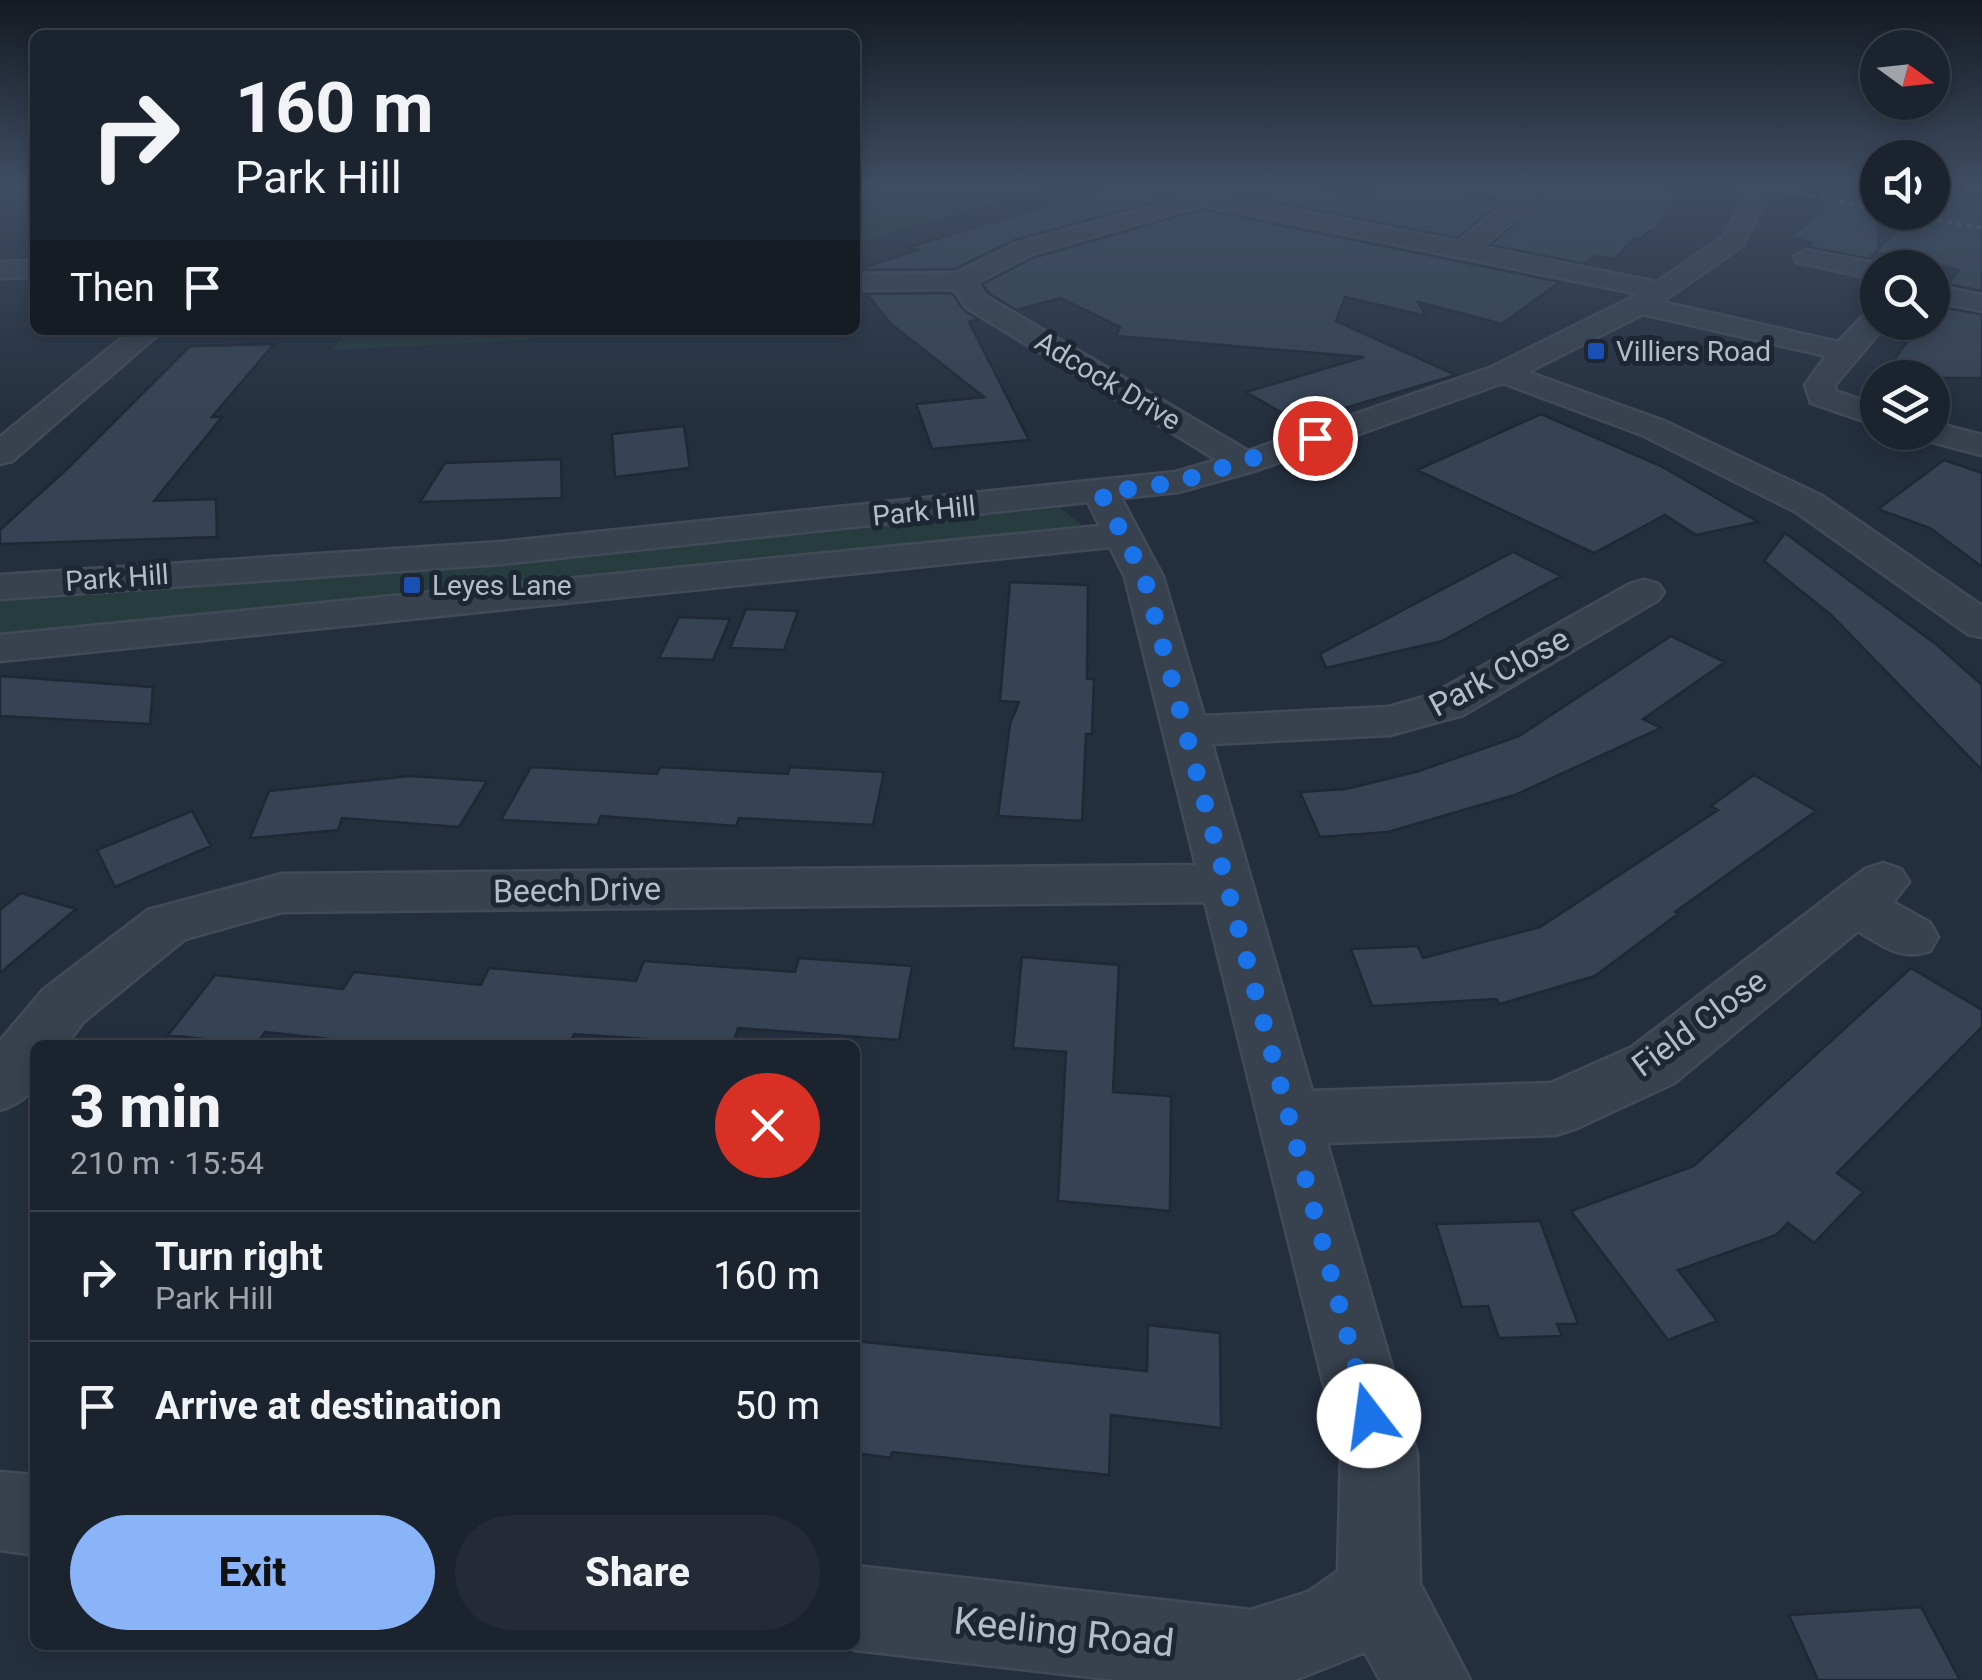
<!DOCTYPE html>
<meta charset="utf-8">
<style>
:root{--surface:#1b232e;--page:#242b36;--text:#f1f3f6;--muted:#a0a4aa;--line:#39404a;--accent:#8ab4f8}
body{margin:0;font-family:Roboto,sans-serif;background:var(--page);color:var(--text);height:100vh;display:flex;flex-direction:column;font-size:38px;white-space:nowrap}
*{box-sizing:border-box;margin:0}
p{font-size:32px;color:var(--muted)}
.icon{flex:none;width:55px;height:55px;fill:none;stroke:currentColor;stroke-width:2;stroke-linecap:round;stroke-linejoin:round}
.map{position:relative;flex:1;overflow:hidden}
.panel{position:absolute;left:30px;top:1040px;width:830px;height:610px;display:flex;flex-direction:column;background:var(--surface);border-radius:15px;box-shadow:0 5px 15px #0003,0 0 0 2px var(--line)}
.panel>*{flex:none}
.top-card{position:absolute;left:30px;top:30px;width:830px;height:305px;border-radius:15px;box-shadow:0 5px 15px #0003,0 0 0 2px var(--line);background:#1b232e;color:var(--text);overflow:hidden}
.needle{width:65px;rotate:105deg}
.controls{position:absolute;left:1860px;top:30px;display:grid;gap:20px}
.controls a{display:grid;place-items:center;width:90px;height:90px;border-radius:50%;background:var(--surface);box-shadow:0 5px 15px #0003,0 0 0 2px var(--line);font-size:50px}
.pin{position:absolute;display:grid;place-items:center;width:85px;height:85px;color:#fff;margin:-42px;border:5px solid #fff;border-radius:50%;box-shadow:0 2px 10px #0007}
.me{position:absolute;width:110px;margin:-55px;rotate:345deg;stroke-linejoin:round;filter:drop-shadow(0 0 8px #0008)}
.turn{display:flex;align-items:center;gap:35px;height:210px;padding:0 40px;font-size:45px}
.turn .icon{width:130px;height:130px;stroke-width:2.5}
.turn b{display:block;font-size:70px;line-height:85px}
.then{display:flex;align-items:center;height:95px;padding:0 40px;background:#0003;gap:20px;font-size:38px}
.round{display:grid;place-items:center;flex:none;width:105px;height:105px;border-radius:52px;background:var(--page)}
.headline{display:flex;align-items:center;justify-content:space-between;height:170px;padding:0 40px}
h1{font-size:60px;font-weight:800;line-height:75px}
.button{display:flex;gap:20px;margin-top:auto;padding:20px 40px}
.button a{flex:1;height:115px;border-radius:60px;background:var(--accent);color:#111;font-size:40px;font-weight:800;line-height:115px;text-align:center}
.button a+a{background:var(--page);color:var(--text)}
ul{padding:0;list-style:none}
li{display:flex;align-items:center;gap:30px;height:130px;padding:0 40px;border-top:2px solid var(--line)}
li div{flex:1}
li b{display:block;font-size:38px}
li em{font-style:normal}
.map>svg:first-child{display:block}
.green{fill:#263c3f}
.building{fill:#364354;stroke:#1f2835;stroke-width:2.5}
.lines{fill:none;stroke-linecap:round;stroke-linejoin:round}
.minor-casing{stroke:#414a57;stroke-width:5}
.minor{fill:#38414e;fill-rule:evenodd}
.rail{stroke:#5a6575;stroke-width:4;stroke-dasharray:5 5;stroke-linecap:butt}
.minor-bridge-casing{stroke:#414a57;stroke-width:28;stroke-linecap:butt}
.minor-bridge{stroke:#38414e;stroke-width:25}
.route{stroke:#1a73e8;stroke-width:18;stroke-dasharray:0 32.4}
.transit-dot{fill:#1a4fb4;stroke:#1d2633;stroke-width:4}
.labels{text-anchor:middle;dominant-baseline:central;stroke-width:10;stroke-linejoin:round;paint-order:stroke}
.far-poi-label{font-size:28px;fill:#b4bcc9;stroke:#1d2633;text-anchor:start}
.far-street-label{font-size:28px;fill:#b4bcc9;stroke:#1d2633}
.street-label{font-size:32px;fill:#b4bcc9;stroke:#1d2633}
.near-street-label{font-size:38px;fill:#b4bcc9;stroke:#1d2633}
</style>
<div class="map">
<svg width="1982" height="1680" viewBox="0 0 1982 1680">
<rect width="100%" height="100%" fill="#242f3e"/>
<path class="green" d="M855,185H1058L855,243Z
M347,330H529L528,340L333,350Z
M1060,508L1083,526L1065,534L0,635V599L505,560Z"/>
<path class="building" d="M1116,185H1197L1150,203L1014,240L955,269L855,270L918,250L910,247Z
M1239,185H1286L1374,197L1375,185H1459L1465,194L1502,201L1457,238L1230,193Z
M1525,185H1627L1682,193L1653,232L1649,231L1641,239L1635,238L1614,259L1595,256L1584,264L1490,245L1543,198L1540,189Z
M1852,185H1878V249L1869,259L1808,247L1812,243L1790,237Z
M1941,186L1982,196V291L1948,284L1959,270L1875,252L1915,212H1932V195Z
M1202,209L1560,282L1502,324L1418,302L1426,316L1345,297L1336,321L1456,375L1298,422L1246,392L1364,357L1116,336L1120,327L1061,298L1016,310L988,293L982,284L1033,258Z
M952,293L964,310L978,319L969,322L1029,440L932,449L916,404L984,397L891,324L867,294Z
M1932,306L1982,314V378H1881L1921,322H1932Z
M274,344L212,417H222L154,501L216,499L217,537L0,544V530L67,469L190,346Z
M1541,414L1661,466L1758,522L1696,535L1665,515L1594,553L1417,470Z
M684,426L690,468L615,477L612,434Z
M561,459L562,498L420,502L445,463Z
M1944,460L1982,473V567L1930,528L1878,509Z
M1785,533L1937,645L1982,685V770L1831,615L1764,561Z
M1513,552L1561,576L1442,641L1326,668L1320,654Z
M1010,582L1088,585L1087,679H1094L1092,734H1086L1082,821L998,816L1010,724L1019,702L1000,701Z
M746,609L798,611L784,650L730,648Z
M679,617L730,619L713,660L659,658Z
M1671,636L1725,662L1643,719L1661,728L1515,795L1388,832L1320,837L1300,792L1346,789L1419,771L1519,736Z
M0,676L153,687L150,724L0,716Z
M531,767L657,774L660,767L788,774L790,767L884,772L873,825L739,818L736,826L601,816L597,825L501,820Z
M1754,775L1816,811L1675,912L1678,914L1595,976L1500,1004L1496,999L1372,1006L1351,949L1418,946L1423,958L1540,927L1718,810L1711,806Z
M410,776L487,781L459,827L342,818L338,830L250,838L269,791Z
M192,811L211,846L115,887L97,850Z
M21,893L76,909L0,973V910Z
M1022,957L1119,965L1113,1092L1171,1096L1170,1211L1058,1201L1066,1052L1013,1048Z
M799,958L912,966L899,1040L738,1028L733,1045L574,1034L569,1045H467L403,1039L400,1045H386L265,1032L256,1045L168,1035L215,975L343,989L354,972L481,985L489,968L636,981L644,961L795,972Z
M1911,968L1982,1010V1027L1837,1173L1863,1192L1814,1243L1788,1223L1776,1235L1678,1270L1717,1321L1668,1340L1571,1211L1694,1166Z
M1540,1221L1578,1324H1557L1562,1336L1499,1338L1488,1306L1462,1307L1436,1224Z
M1148,1325L1220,1333L1221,1428L1111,1415L1109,1475L892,1452L891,1458L855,1453V1341L1147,1371Z
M1921,1607L1960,1680H1818L1789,1615Z"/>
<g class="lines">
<g class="minor-casing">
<path id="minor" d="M1207,185H1235L1221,195L1458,242L1511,199L1466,190L1463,185H1506L1537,191L1540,196L1537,201L1482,247L1657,282L1724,236L1745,197H1761L1764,202L1743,245L1662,302L1838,342L1868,311L1878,309V322H1888L1835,385L1836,391L1878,406V426L1811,403L1805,385L1826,356L1643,314L1528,372L1664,421L1822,496L1982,606V637L1968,634L1796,512L1642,435L1503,383L1257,470L1178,492L1121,498L1163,577L1204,716L1389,707L1431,695L1630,584L1644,580L1658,584L1664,592L1658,600L1463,715L1390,735L1212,744L1312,1091L1551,1083L1632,1047L1865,869L1883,863L1901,869L1909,882L1893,902L1930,923L1938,937L1930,951C1901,961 1883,946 1858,931L1674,1083L1577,1128L1555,1135L1327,1143L1417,1454L1420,1584L1470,1680H1380L1365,1652L1295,1680H1117L855,1650L844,1645H855V1566L1251,1610L1308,1592L1338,1571L1341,1454L1205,902L282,912L185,939L83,1022L66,1045H35C35,1082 39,1097 0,1110V1041L43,990L148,910L282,874L1196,865L1125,577L1110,547L0,661V635L1100,526L1088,502L501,564L0,599V575L501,542L1176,472L1217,460L967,308L954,289L855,290V274L956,273L1015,244L1151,207ZM1202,205L1639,294L1492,367L1248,451L985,296L976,283L1032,254Z
M1963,185H1982V193L1966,190Z
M1806,250L1878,264L1888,268H1878V280L1797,262L1794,257Z
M35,261V277L0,278V262Z
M1932,285L1982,295V311L1932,301Z
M132,330H163L12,461L0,464V437Z
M1932,422L1982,435V455L1921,439L1916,432H1932Z
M0,1472L35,1475V1555L0,1550Z"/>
</g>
<use href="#minor" class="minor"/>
<path class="rail" d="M1751,185L1878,209
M1898,212L1982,228"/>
<g class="minor-bridge-casing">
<path id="minor-bridge" d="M1752,185L1753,202"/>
</g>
<use href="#minor-bridge" class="minor-bridge"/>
</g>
<linearGradient id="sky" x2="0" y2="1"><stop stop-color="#141a22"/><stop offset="0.44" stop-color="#3f4d63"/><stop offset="1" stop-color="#3f4d63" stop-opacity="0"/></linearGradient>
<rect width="1982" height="420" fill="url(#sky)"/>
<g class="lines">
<path class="route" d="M1315,438L1178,482L1101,493L1144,576L1369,1416"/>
</g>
<g class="transit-dot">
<rect x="1586" y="341" width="20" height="20" rx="5"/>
<rect x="402" y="575" width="20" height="20" rx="5"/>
</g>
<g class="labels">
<g class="far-poi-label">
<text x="1616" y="351">Villiers Road</text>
<text x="432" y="585">Leyes Lane</text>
</g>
<g class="far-street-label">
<text transform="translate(1108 381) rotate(31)">Adcock Drive</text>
<text transform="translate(924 511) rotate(-6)">Park Hill</text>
<text transform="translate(117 578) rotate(-4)">Park Hill</text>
</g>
<g class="street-label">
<text transform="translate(1499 672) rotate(-28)">Park Close</text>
<text transform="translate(577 890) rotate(-1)">Beech Drive</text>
<text transform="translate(1699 1023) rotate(-36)">Field Close</text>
</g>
<g class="near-street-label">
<text transform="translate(1064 1632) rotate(6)">Keeling Road</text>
</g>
</g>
</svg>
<div class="controls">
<a><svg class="needle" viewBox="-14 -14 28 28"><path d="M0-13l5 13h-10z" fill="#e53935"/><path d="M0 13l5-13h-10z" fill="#a0a4aa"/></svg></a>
<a><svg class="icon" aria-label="sound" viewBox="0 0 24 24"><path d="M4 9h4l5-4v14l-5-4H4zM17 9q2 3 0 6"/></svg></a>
<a><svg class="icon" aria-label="search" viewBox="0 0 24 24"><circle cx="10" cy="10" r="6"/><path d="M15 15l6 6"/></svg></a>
<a><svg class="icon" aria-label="layers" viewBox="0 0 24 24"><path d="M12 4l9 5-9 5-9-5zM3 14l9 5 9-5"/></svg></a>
</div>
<div class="pin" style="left:1315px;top:438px;background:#d93025"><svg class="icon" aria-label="arrive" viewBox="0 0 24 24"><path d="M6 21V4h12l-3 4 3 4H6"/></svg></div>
<svg class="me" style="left:1369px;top:1416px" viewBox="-20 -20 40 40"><circle r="19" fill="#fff"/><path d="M0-13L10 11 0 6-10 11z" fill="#1a73e8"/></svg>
<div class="top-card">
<div class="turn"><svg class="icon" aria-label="right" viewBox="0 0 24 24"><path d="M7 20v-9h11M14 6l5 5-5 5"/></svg><div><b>160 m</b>Park Hill</div></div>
<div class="then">Then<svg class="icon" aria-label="arrive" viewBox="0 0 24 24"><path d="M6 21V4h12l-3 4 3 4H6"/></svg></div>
</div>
<section class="panel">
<div class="headline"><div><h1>3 min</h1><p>210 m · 15:54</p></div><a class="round" style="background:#d93025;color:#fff"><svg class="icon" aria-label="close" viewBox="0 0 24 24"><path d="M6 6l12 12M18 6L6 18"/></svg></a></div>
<ul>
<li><svg class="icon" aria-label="right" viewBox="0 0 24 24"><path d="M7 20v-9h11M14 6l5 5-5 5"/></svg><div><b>Turn right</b><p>Park Hill</p></div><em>160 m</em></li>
<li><svg class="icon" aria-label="arrive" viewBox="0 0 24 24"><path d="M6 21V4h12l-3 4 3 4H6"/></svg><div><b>Arrive at destination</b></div><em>50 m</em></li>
</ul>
<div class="button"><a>Exit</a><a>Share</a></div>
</section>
</div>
